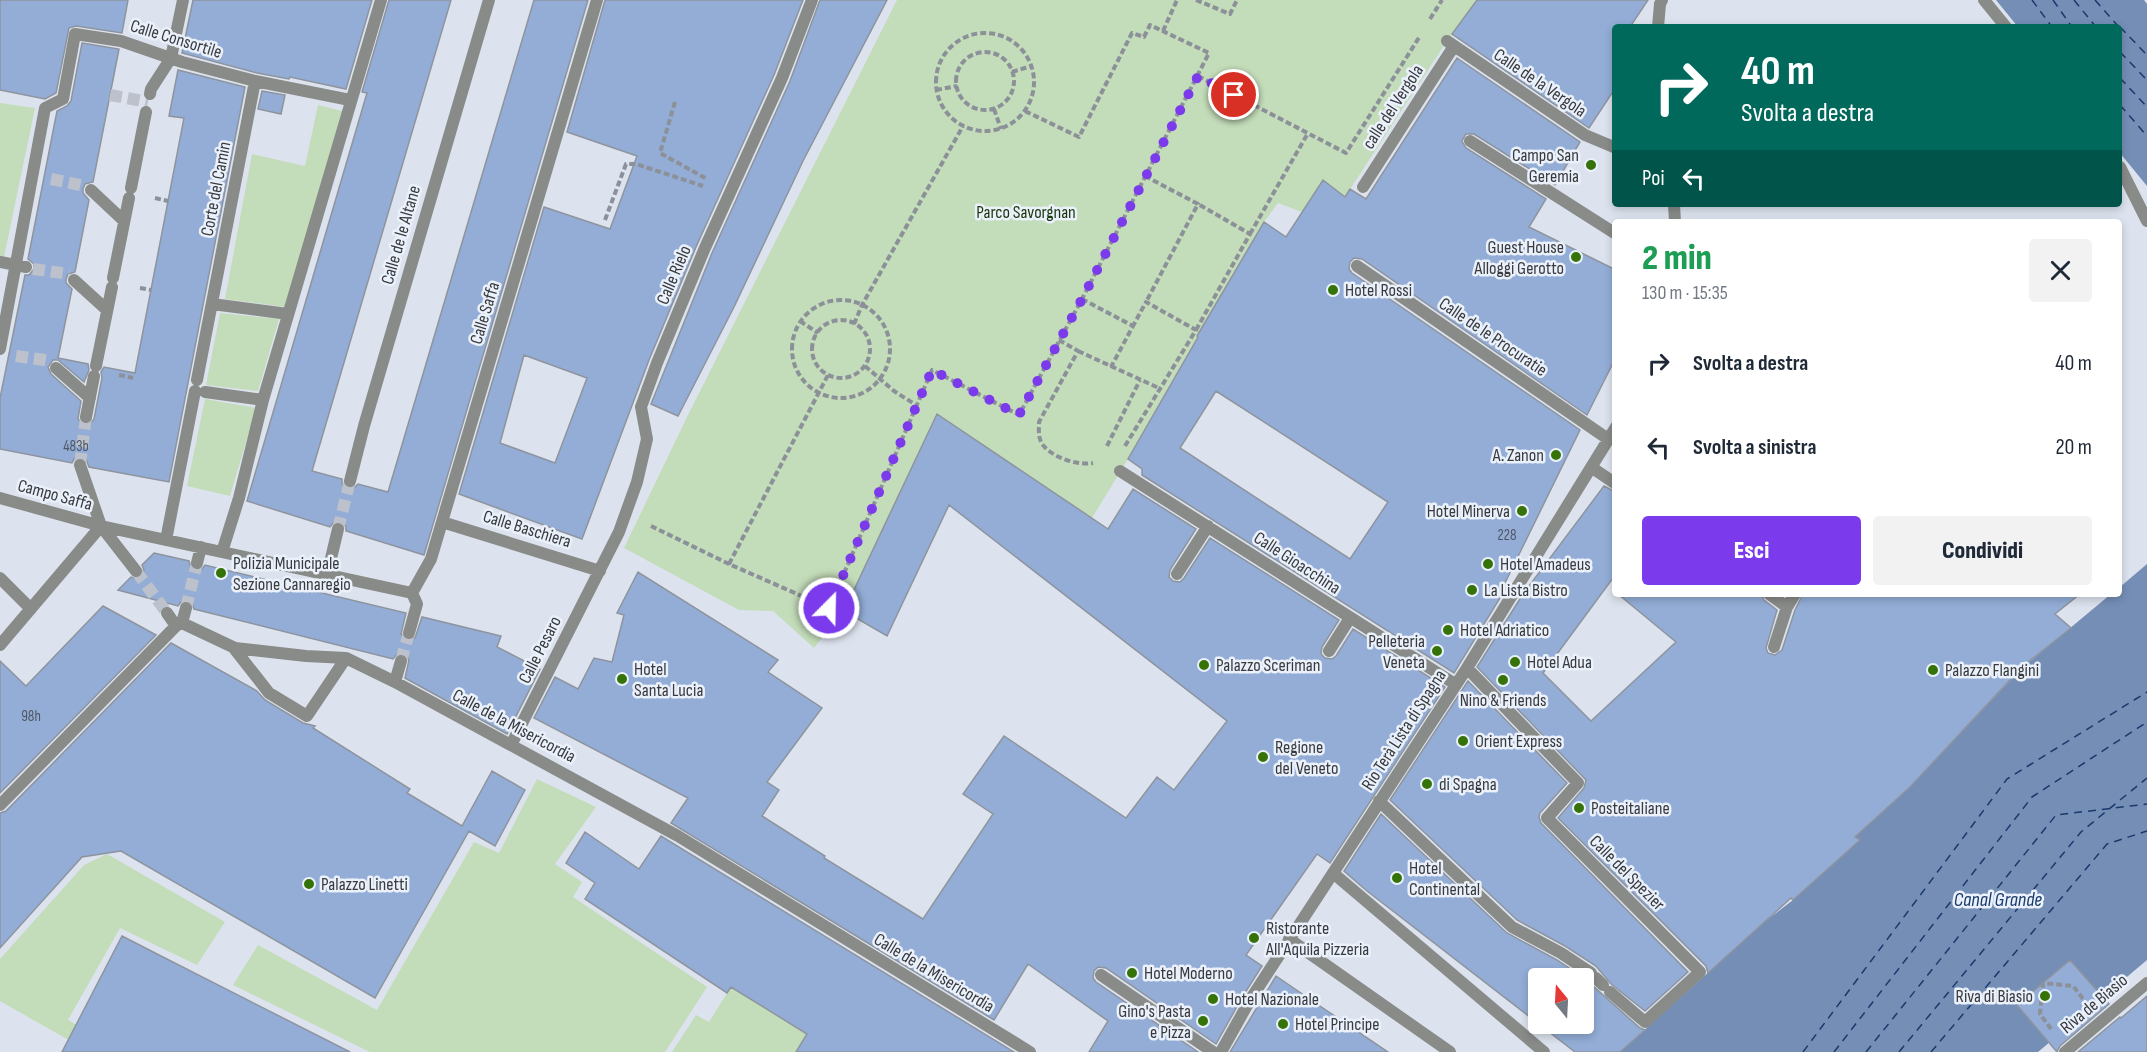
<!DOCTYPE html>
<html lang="it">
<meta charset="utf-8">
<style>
:root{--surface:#fff;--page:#f2f2f3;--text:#1f2937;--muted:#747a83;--accent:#7c3aed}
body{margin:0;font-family:"Sofia Sans Condensed",sans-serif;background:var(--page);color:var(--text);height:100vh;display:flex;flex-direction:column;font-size:22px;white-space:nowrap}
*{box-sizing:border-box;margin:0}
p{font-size:20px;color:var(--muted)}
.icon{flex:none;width:33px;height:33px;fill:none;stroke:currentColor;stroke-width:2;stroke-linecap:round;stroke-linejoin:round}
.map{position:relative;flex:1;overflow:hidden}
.details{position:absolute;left:1612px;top:219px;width:510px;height:378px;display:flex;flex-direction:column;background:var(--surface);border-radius:6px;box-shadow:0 3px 9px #0003}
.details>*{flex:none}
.banner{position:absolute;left:1612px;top:24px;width:510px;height:183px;border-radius:6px;box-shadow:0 3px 9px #0003;background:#00695c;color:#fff;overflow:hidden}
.needle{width:39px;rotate:342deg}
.fabs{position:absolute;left:1528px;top:968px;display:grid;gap:12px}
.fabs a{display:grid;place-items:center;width:66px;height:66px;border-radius:6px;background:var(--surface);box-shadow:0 3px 9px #0003;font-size:30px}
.pin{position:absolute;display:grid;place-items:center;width:51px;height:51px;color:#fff;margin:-26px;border:3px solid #fff;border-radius:50%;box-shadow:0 2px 6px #0007}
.me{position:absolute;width:66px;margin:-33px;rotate:23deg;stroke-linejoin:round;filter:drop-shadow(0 0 4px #0008)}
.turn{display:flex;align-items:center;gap:21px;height:126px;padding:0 30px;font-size:27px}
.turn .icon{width:78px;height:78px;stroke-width:2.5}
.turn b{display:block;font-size:42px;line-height:51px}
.then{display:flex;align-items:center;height:57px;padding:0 30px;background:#0003;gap:12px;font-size:22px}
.round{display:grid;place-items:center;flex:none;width:63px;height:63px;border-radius:6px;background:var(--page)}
.overview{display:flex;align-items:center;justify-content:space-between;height:102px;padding:0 30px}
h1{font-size:36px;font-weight:800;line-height:45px;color:#1e9e55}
.primary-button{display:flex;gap:12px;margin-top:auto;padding:12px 30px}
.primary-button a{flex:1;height:69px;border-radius:6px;background:var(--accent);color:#fff;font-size:24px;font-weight:800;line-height:69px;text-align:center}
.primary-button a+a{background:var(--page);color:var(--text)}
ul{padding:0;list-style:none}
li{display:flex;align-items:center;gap:18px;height:84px;padding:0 30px}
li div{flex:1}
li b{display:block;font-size:22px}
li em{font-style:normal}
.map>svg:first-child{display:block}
.green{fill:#c3dcb9}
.water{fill:#758eb6}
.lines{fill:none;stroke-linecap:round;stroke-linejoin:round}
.ferry{stroke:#193a6c;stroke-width:1.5;stroke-dasharray:8 6;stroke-linecap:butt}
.building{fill:#93add6;stroke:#8e949e;stroke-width:1.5;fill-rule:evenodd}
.street-tunnel{stroke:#bcc1cb;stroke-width:12;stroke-dasharray:12 6;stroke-linecap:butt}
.path{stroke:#8c9098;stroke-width:4;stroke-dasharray:6 3;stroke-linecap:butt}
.street{stroke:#888b87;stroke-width:12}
.route{stroke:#7c3aed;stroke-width:10;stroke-dasharray:0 18}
.poi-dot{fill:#357308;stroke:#eaf1fb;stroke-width:2}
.labels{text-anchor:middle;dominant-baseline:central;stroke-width:5;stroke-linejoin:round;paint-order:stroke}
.number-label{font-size:15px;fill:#4f5764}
.street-label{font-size:18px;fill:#383a3e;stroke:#eaf1fb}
.poi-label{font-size:18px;fill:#383a3e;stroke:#eaf1fb;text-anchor:start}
.park-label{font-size:18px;fill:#19360a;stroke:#eaf1fb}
.water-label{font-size:20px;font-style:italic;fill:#193a6c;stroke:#eaf1fb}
</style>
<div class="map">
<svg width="2147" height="1052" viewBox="0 0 2147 1052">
<rect width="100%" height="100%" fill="#dde3ee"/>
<path class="green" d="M897,0H1477L1447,41L1345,197L1323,180L1302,212L1278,203L1264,222L1232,275L1128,459L1092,518L937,414L844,611L814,648L773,611L739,610L624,548L686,419Z
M0,103L35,108L4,257L0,256Z
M318,105L342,111L286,307L225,299L252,154L305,166Z
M220,313L279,319L258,391L206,385Z
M205,399L256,408L230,496L187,486Z
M537,779L596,807L555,864L582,882L573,897L707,987L665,1052H370L233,985L258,945L377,1010L474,842L499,853Z
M107,854L225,922L197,965L120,928L68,1020L89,1032L79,1046L0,1001V959L84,865Z
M731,987L807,1034L796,1052H672L696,1015L709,1022Z"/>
<path class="water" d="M1996,0H2144L2147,4V186L2120,153V27H2018Z
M2147,564V960L2038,1052H1620L1763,923L1793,900L1859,840L1855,837L1910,787L2022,668L2111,594H2120V587Z"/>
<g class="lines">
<path class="ferry" d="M2032,0L2052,27
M2053,0L2072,27
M2074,0L2096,27
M2095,0L2118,26
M2120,27L2147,55
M2120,52L2147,80
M2120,78L2147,107
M2120,105L2147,136
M1803,1052L2007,779L2147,692
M1834,1052L2032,797L2147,722
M1866,1052L2056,815L2147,804
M1899,1052L2081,832L2147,778
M1931,1052L2107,844L2147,831"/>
</g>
<path class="building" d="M0,0H128L122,33L76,26L69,28L56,93L45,99L0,90Z
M193,0H372L346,89L290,77L289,79L257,73L182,53Z
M389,0H451L312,471L342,479V484L347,489H353L358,484L388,492L534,0H588L424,555L346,531V526L340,521H335L330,527L247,501L367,93L362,92Z
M605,0H803L774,75L696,247L649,360L582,539L459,494L544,207L610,229L637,156L567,132ZM524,355L587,378L555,463L500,443Z
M820,0H887L803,161L734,307L678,416L651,404L712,253L790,81Z
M1477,0H1648L1630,27H1616V87L1589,128L1452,34Z
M82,43L119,49L93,182L85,184L83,189V193L89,200L75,272L68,274L66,279V283L72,289L58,358L88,364L89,370L84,382L58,360H53L48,367L51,374L81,401L78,419L84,425H89L94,419L102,378L101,372L104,367L135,373L184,118L169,116L178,70L245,87L169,482L89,467L86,459L81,457L74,459L72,463L0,449V398L25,275H29L34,269V264L28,259L57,111L67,106L71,101Z
M1457,58L1580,142L1555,185L1474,134H1466L1462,141L1466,148L1546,199L1529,227L1616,270V357L1587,415L1362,259L1354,258L1350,262L1349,269L1352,273L1580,430L1505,583L1508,585L1454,673L1142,475V469L1128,459L1198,337L1197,336L1264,222L1286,237L1323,180L1345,197L1350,189L1366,199ZM1216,391L1388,502L1350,559L1180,448Z
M262,91L285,95L281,114L258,109Z
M937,414L1108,529L1133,489L1196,529L1170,570L1169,577L1173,581L1180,582L1184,578L1210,538L1339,620L1322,647L1321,654L1325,658L1332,659L1336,656L1353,629L1445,687L1330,863L1317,854L1246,955L1262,966L1243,996L1216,1044L1106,968L1098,967L1094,971L1093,978L1096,982L1198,1052H1089L1108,1021L1028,964L994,1020L671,823L688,798L534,718L555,677L578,689L594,658L612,662L624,615L617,613L638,572L778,660L768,672L822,708L767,782L779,790L762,816L825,856L824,858L923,919L993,814L963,794L1004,736L1126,818L1157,777L1174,790L1227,721L949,505L887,636L844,611Z
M1604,486L1616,492V574L1543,673L1591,721L1676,642L1618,594H1761L1764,600L1777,610L1766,648L1768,653L1775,655L1782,650L1795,610L1803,594H2080L2055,614L2071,628L2023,666L1910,787L1855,837L1860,840L1793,900L1791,898L1708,973L1706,966L1558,818L1584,788L1586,780L1477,667L1523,594Z
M154,553L189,561L191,568L196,571L202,569L205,565L406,613L401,634L407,641L415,638L422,617L501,636L497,647L540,669L507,734L405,678L409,660L404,653H398L393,659L194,609L192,603L188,600L181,602L178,606L118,590L131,577L137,579L141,577L144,570L142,565Z
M103,606L156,635L0,793V661L26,686Z
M171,643L257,691L265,700L303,723L315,726L313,728L410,789L407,793L462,826L492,771L525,790L495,846L469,831L375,998L121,851L82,857L0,948V813L6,811Z
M1468,681L1567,783L1540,813L1539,817L1541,823L1688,972L1645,1011L1611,984L1596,966L1565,946L1517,920L1390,800Z
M1381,814L1507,933L1557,960L1584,978H1539V1023H1584V978L1640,1028L1645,1030L1620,1052H1575L1367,891L1344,871Z
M585,832L639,869L661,836L1014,1052H796L807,1034L731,987L727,993L585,899L595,883L566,863Z
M122,936L159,955L350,1052H62Z
M2070,960L2109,1004L2060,1046L2057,1052L2017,1005Z
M1276,976L1317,1004L1388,1052H1230Z
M2147,996V1052H2078L2120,1017L2121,1018Z"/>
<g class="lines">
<path class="street-tunnel" d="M110,95L148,102
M51,179L85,186
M33,269L69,274
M16,356L51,361
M80,465L86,417
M338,529L350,481
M136,571L167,613
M186,608L197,563
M401,661L409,633"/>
<path class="path" d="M1196,0L1230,14L1237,0
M1430,19L1442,0
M1163,31L1177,0
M936 82a49 49 0 1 1 98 0a49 49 0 1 1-98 0Z
M956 81a29 29 0 1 1 58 0a29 29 0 1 1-58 0Z
M1012,72L1031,66
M1198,76L1346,153L1420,36
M936,90L957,86
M675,102L660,153L707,179
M994,109L1001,129
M1145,176L1198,204L1146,302
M155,198L168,201
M605,220L626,164H636L703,186
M1250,234L1308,133
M140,288L151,290
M1082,299L1133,326L1111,367
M792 349a49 49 0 1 1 98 0a49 49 0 1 1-98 0Z
M812 349a29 29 0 1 1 58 0a29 29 0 1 1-58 0Z
M800,321L818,333
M854,324L862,305L963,126
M1196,330L1250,234L1198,204
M1059,340L1078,351L1039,422C1039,429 1038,435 1041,442C1049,457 1078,466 1093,463
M1078,351L1161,389
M865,366L894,391L916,405
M119,375L133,378
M1107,446L1140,380
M1125,446L1196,330L1146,302L1133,326
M651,526L729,564L829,608L932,370L1019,415L1082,299L1209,53L1150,25L1144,37L1132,33L1079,137L1025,111
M729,564L828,375
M2051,1029L2040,1014L2043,983L2073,986L2084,1000"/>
<path class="street" d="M1984,0L2006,27
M1658,27L1660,4L1662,0
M1447,41L1585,135L1616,148
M150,94L151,89L171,58L183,0
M1470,141L1616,234
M2120,167L2147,221
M1363,187L1454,46
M131,188L146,112
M91,190L124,221
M1674,204L1675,222
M0,262L26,267
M1357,266L1608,439
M113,278L129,198
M74,280L107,310
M212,304L288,314
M0,349L45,108L63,99L75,34L121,41L182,62L255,81L350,100
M96,366L112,287
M56,368L90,398
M197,380L255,81
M205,392L263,400
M86,417L94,376
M80,465L101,526L136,571
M1591,467L1616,484
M1120,471L1455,684
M350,481L364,426L489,0
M0,498L101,526L412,593
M442,522L600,571
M166,540L195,391
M222,552L239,498L263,400L381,0
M197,563L201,547
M1177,574L1208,526
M327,575L338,529
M0,578L31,609
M412,593L431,559L597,0
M1769,594L1787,607
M167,613L176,626
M182,623L186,608
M409,633L417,604L412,593
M0,645L101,526
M233,647L269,693L307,716L346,658
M1774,647L1787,607L1795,594
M1329,651L1350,618
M1467,668L1578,783L1547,818L1700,972L1645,1022L1610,992
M395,682L401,661
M511,745L619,532L637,482L647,439L641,407L657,363L704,250L782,78L812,0
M1379,801L1512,927L1561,953L1591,973
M0,805L176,626L182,623L235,648L306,656L346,658L395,682L678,836L1030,1052
M1333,873L1544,1052
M1289,939L1450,1052
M1101,975L1213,1052
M1596,978L1603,985
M1221,1052L1250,1000L1467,668L1616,427
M2065,1052L2147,983"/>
</g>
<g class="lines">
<path class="route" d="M829,608L932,370L1019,415L1082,299L1198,76L1234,95"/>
</g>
<g class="poi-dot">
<circle cx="1591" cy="165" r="6"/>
<circle cx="1576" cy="257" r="6"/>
<circle cx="1333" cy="290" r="6"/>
<circle cx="1556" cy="455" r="6"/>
<circle cx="1522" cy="511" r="6"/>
<circle cx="1488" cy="564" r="6"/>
<circle cx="221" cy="573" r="6"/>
<circle cx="1472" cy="590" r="6"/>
<circle cx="1448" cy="630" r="6"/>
<circle cx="1437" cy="651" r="6"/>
<circle cx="1515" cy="662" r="6"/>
<circle cx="1204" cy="665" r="6"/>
<circle cx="1933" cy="670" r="6"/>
<circle cx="622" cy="679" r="6"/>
<circle cx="1503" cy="680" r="6"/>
<circle cx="1463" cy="741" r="6"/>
<circle cx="1263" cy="757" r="6"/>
<circle cx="1427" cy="784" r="6"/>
<circle cx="1579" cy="808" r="6"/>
<circle cx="1397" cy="878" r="6"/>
<circle cx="309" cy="884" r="6"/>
<circle cx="1254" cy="938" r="6"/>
<circle cx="1132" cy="973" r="6"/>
<circle cx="2045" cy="996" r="6"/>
<circle cx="1213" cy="999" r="6"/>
<circle cx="1203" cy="1021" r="6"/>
<circle cx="1283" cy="1024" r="6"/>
</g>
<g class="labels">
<g class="number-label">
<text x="76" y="446">483b</text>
<text x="1507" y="535">228</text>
<text x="31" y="716">98h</text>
</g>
<g class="street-label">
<text transform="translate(176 39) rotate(17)">Calle Consortile</text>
<text transform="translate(1540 83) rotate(34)">Calle de la Vergola</text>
<text transform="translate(1393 107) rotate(-57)">calle del Vergola</text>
<text transform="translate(216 189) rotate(-79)">Corte del Camin</text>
<text transform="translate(401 235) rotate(-74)">Calle de le Altane</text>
<text transform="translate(674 275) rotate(-67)">Calle Rielo</text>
<text transform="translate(485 313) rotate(-73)">Calle Saffa</text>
<text transform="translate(1493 337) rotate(34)">Calle de le Procuratie</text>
<text transform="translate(55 495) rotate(15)">Campo Saffa</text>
<text transform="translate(527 529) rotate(17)">Calle Baschiera</text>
<text transform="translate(1297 563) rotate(33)">Calle Gioacchina</text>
<text transform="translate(540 650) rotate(-63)">Calle Pesaro</text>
<text transform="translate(514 726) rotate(28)">Calle de la Misericordia</text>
<text transform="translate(1404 730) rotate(-57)">Rio Terà Lista di Spagna</text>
<text transform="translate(1627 873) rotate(45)">Calle del Spezier</text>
<text transform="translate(934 973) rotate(31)">Calle de la Misericordia</text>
<text transform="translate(2094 1004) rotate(-40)">Riva de Biasio</text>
</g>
<g class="poi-label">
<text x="1579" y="155" text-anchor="end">Campo San<tspan x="1579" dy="21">Geremia</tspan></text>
<text x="1564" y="247" text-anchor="end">Guest House<tspan x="1564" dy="21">Alloggi Gerotto</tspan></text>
<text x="1345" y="290">Hotel Rossi</text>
<text x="1544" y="455" text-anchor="end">A. Zanon</text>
<text x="1510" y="511" text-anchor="end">Hotel Minerva</text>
<text x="233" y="563">Polizia Municipale<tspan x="233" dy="21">Sezione Cannaregio</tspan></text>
<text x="1500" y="564">Hotel Amadeus</text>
<text x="1484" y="590">La Lista Bistro</text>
<text x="1460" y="630">Hotel Adriatico</text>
<text x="1425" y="641" text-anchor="end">Pelleteria<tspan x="1425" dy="21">Veneta</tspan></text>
<text x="1527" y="662">Hotel Adua</text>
<text x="1216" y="665">Palazzo Sceriman</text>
<text x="634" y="669">Hotel<tspan x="634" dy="21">Santa Lucia</tspan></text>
<text x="1945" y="670">Palazzo Flangini</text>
<text x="1503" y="700" text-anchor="middle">Nino &amp; Friends</text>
<text x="1475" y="741">Orient Express</text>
<text x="1275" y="747">Regione<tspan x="1275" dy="21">del Veneto</tspan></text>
<text x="1439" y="784">di Spagna</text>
<text x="1591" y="808">Posteitaliane</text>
<text x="1409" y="868">Hotel<tspan x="1409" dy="21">Continental</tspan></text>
<text x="321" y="884">Palazzo Linetti</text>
<text x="1266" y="928">Ristorante<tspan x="1266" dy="21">All'Aquila Pizzeria</tspan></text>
<text x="1144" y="973">Hotel Moderno</text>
<text x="2033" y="996" text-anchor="end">Riva di Biasio</text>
<text x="1225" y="999">Hotel Nazionale</text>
<text x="1191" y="1011" text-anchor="end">Gino's Pasta<tspan x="1191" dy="21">e Pizza</tspan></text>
<text x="1295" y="1024">Hotel Principe</text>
</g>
<g class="park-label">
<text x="1026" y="212">Parco Savorgnan</text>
</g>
<g class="water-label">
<text x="1998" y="900">Canal Grande</text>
</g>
</g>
</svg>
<div class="fabs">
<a><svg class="needle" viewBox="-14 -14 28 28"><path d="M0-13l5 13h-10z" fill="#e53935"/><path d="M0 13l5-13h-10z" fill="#747a83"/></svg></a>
</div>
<div class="pin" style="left:1234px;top:95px;background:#d93025"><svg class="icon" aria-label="arrive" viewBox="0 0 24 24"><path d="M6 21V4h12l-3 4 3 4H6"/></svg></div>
<svg class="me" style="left:829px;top:608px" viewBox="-20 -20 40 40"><circle r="17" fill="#7c3aed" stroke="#fff" stroke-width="3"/><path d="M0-11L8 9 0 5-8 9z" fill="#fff"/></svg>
<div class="banner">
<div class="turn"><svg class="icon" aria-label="right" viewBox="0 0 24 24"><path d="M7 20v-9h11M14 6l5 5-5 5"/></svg><div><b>40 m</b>Svolta a destra</div></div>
<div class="then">Poi<svg class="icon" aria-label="left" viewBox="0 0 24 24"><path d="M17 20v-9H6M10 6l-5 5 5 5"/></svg></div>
</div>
<section class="details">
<div class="overview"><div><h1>2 min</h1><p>130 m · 15:35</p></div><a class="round"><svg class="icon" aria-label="close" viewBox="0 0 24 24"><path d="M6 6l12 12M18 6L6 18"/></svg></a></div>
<ul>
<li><svg class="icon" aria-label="right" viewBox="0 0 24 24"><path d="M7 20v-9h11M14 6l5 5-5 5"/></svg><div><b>Svolta a destra</b></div><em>40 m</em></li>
<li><svg class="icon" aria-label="left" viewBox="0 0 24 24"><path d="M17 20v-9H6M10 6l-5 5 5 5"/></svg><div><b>Svolta a sinistra</b></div><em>20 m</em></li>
</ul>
<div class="primary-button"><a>Esci</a><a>Condividi</a></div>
</section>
</div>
